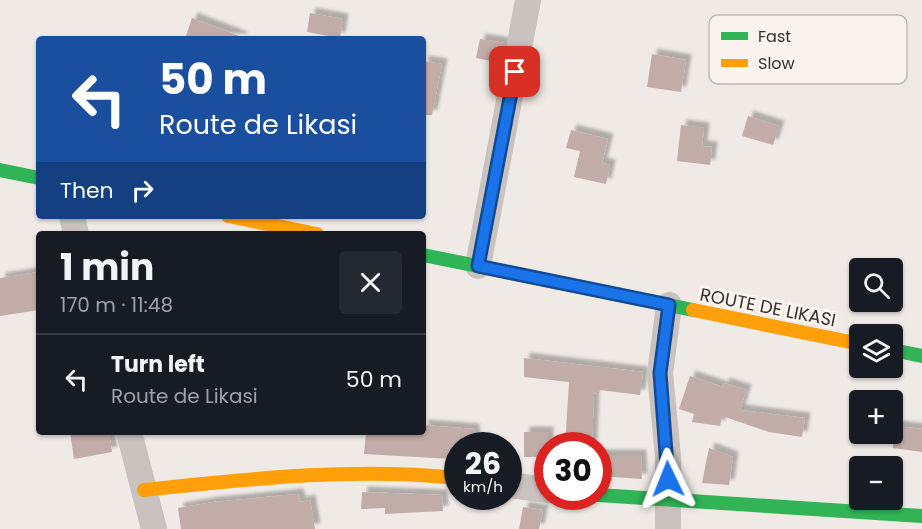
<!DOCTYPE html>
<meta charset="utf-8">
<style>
:root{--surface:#171b24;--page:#242831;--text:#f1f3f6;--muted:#9ea1a6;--line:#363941}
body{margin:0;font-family:Poppins,sans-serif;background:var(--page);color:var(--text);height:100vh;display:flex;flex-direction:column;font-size:22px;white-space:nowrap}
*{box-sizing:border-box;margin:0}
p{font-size:20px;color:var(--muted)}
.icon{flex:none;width:33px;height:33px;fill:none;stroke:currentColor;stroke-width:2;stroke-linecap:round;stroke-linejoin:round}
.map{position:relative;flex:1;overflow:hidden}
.details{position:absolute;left:36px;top:231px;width:390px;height:204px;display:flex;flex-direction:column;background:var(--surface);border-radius:6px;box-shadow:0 2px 4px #0004}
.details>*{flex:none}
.hud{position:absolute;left:36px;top:36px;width:390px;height:183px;border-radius:6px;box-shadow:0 2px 4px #0004;background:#1a4fa0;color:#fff;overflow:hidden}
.fabs{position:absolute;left:849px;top:258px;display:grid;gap:12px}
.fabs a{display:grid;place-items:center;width:54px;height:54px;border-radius:6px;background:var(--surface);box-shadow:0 2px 4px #0004;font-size:30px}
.speed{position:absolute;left:444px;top:432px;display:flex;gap:12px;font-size:30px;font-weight:700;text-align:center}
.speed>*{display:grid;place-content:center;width:78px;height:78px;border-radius:50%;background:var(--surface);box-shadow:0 2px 4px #0004;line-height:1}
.speed small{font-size:15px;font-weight:400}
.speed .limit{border:9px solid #d22;background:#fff;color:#111}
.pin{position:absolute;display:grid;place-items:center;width:51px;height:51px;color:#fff;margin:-26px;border-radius:12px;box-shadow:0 3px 9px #0006}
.me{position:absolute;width:66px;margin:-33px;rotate:358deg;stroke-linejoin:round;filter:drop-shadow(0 0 4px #0008)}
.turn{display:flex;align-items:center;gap:21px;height:126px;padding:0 24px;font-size:27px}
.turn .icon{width:78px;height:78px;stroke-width:2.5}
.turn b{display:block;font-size:42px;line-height:51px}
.then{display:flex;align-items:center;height:57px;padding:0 24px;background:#0003;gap:12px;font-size:22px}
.round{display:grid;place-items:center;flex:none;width:63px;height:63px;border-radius:6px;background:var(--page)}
.summary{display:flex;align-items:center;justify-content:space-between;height:102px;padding:0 24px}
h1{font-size:36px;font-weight:700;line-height:45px}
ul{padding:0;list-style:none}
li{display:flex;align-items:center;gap:18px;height:90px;padding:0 24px;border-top:2px solid var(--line)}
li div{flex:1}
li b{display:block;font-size:22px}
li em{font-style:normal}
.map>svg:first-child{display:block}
.building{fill:#c2aca7;filter:url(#shadow)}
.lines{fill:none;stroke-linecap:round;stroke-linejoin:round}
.street{stroke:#c9c2be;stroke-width:26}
.fast{stroke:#30b455;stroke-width:14}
.slow{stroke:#ff9f0a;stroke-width:14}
.route-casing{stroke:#114b97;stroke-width:15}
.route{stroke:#1a73e8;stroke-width:10}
.labels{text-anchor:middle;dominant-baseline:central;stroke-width:6;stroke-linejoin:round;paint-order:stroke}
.street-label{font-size:18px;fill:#3a2e2b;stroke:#fbf3ee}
.key{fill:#fbf3ee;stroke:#c1b8b4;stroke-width:1.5}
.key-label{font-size:16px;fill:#3a2e2b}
</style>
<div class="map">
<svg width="922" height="529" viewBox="0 0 922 529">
<defs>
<filter id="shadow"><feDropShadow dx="5.5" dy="-5.5" stdDeviation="1.5" flood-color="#0004"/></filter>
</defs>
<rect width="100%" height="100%" fill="#efeae5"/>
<path class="building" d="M310,13L343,19L340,38L307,32Z
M192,18L242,37V39H185Z
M480,39L505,43L501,63L476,58Z
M652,54L686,60L681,92L647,87Z
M423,61L442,64L432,115H423Z
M748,116L779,126L773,145L742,136Z
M681,125L704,128L702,146L712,147L710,165L677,161Z
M571,130L608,139L602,163L610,165L606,184L574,177L580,151L566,148Z
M39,272V310L0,316V278Z
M524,358L643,372L640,395L600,390L599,394L594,393L592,446H565L569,382L524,377Z
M690,376L723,387L724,383L746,390L740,410L805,418L802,437L769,432L722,416L720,426L692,422L694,414L679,409Z
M423,425L474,429L475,446H453L452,459L364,454L366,432H423Z
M895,426L922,429V452L893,448Z
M70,432H109L112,452L74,459Z
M524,432H548V457H524Z
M709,448L733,457L729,485L702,483Z
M598,455H641L642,479L598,476Z
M362,492L442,495L443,511L385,514V508L361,509Z
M298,494L300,502L310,500L315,529H181L178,508L214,502Z
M523,507L543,510L539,529H519Z"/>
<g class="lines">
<path class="street" d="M72,216L76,234
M478,266L528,0
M129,432L154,529
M508,485L548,490
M668,529V457L660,373L669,305"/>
<path class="fast" d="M0,170L39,178
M423,255L693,310
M892,350L922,356
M598,495L922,516"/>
<path class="slow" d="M228,216L317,234
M693,310L860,344
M144,490C249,479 352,467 458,478"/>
</g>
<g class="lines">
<g class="route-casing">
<path id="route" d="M515,72L478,266L669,305L660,373L668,479"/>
</g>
<use href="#route" class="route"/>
</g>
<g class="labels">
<g class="street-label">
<text transform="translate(768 307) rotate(11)">ROUTE DE LIKASI</text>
</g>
</g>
<rect x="709" y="15" width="198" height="69" rx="9" class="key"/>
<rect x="721" y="32" width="27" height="8" fill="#30b455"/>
<rect x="721" y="59" width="27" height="8" fill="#ff9f0a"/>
<g class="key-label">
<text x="758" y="42">Fast</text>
<text x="758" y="69">Slow</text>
</g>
</svg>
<div class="fabs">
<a><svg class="icon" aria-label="search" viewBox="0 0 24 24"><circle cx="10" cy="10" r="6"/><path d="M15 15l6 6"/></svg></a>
<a><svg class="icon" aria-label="layers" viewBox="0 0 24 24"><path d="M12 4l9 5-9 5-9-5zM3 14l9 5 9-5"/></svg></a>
<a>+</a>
<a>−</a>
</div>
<div class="speed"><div>26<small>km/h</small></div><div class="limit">30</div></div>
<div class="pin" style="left:515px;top:72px;background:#d93025"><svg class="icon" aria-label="arrive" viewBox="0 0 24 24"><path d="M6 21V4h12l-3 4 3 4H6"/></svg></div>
<svg class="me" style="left:668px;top:479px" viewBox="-20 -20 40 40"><path d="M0-17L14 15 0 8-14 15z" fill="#1a73e8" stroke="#fff" stroke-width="4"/></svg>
<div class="hud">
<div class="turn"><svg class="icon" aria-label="left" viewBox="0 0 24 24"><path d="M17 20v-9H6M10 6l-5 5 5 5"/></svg><div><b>50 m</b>Route de Likasi</div></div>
<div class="then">Then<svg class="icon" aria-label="right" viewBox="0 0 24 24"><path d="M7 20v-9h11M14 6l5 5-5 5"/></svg></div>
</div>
<section class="details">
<div class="summary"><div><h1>1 min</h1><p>170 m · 11:48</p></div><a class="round"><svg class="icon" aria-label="close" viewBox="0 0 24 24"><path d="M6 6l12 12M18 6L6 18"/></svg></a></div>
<ul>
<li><svg class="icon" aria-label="left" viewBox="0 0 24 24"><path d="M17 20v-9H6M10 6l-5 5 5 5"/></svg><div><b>Turn left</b><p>Route de Likasi</p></div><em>50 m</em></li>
</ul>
</section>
</div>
